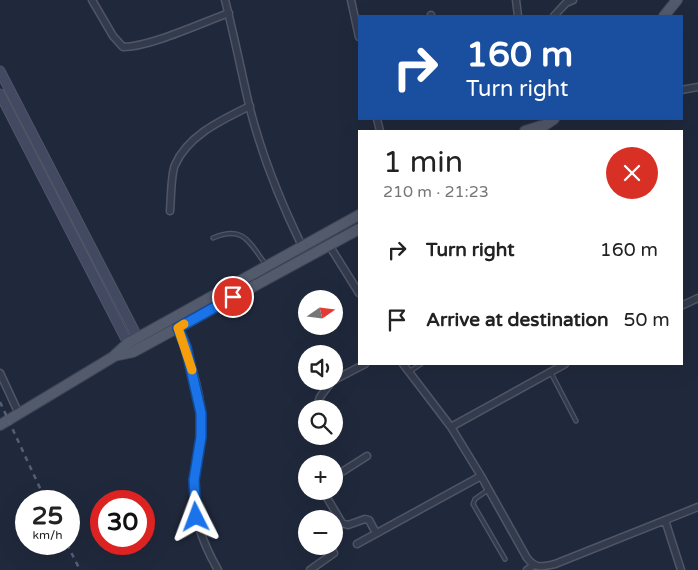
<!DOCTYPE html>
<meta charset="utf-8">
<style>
:root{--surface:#fff;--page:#f6f6f6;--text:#222;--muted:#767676}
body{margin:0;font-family:"Varela Round",sans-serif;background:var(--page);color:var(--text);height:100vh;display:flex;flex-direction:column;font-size:19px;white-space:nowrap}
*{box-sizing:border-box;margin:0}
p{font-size:16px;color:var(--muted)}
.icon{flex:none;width:28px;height:28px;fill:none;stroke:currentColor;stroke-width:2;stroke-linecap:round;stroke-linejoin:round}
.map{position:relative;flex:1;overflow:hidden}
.side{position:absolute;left:358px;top:130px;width:325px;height:235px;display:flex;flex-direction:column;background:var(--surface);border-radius:0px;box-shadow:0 5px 20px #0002}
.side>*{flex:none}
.top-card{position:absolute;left:358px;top:15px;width:325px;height:105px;border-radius:0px;box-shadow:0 5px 20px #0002;background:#1a4fa0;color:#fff;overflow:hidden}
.needle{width:32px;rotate:76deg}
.buttons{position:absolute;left:298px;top:290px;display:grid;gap:10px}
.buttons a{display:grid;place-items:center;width:45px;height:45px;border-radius:50%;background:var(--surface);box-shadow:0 5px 20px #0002;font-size:25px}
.speed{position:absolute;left:15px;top:490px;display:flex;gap:10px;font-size:25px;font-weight:700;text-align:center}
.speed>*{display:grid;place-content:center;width:65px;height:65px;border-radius:50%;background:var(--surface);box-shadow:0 5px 20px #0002;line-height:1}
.speed small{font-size:12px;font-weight:400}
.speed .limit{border:8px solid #d22;background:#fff;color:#111}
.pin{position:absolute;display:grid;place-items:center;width:42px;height:42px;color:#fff;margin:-21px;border:2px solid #fff;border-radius:50%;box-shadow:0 1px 5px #0007}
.me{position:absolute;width:55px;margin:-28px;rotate:357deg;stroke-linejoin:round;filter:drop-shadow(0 0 4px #0008)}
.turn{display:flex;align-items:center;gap:18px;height:105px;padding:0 25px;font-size:22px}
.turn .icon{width:65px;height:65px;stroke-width:2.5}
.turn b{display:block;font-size:35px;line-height:42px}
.round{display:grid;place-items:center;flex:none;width:52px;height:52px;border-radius:26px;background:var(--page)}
.summary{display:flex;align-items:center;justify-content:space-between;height:85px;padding:0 25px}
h1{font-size:30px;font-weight:600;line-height:38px}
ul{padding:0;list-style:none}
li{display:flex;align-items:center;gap:15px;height:70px;padding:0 25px}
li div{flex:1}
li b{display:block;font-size:19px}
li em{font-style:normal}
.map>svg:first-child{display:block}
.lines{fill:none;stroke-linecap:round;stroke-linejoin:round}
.lane-casing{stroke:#4f5667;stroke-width:5.5}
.street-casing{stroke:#4f5667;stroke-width:9}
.secondary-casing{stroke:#4f5667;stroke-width:11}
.primary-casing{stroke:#3d4455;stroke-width:12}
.lane{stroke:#343b4c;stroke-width:3}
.street{stroke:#343b4c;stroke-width:6}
.secondary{stroke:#424960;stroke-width:9}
.primary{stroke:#525a6c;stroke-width:10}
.rail{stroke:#565e74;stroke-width:2.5;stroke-dasharray:5 5;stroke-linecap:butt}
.route-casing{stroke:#114b97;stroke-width:12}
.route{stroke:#1a73e8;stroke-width:9}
.slow{stroke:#f59e0b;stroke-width:9}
</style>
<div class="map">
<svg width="698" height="570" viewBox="0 0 698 570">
<rect width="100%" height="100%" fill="#20293c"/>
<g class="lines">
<g class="lane-casing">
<path id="lane" d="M213,238C244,225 249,242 266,265
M409,372L421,364
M551,373L576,421
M488,490L475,499L473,504L505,559"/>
</g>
<g class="street-casing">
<path id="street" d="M92,0L113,36L123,47C150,47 201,23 229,13
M225,0C234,35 241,70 249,105C261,153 280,201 302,246
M351,0L359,37
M516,0L518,16
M431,16V15
M554,16L566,3L573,0
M681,90L698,87
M377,119L380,131
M170,211C171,200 171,173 175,165C188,135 222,120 250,106
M329,245L359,293
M681,306L698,298
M178,328C187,352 201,390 201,416C202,438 196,458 194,480C191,513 202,542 218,570
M403,364L451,427L481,476L527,558C536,569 541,567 555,564L698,507
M0,373L19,414
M334,380L365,364
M316,409L320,397L332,381
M451,427L565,364
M334,477L367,456
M323,491L342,523L348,525L365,519L369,520L376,533
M665,520L681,570
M357,544L481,476
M310,570L334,553
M527,570L534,565"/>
</g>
<g class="secondary-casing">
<path id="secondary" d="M0,71L140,342
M0,94L130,347"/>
</g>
<g class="primary-casing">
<path id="primary" d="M664,16L677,0
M525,131L541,126
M536,131L554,119
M114,356L133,352L359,229
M0,425L113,357L128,343L359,215"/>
</g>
<use href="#lane" class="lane"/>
<use href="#street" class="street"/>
<use href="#secondary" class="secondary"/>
<use href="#primary" class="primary"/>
<path class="rail" d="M0,402L46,501
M67,544L80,570"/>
</g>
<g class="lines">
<g class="route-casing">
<path id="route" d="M196,517L194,480L201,437V413L186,347L178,328L233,297"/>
</g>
<use href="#route" class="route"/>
<path class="slow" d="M184,324L178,328L192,370"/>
</g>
</svg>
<div class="buttons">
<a><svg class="needle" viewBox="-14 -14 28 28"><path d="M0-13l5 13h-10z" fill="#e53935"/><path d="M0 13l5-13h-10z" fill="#767676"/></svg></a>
<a><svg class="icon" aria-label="sound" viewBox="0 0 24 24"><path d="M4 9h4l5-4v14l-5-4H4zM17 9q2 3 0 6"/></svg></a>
<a><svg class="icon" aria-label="search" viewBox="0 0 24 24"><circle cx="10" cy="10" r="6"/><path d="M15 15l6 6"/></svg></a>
<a>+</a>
<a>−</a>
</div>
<div class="speed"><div>25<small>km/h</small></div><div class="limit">30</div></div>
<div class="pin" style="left:233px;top:297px;background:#d93025"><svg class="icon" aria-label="arrive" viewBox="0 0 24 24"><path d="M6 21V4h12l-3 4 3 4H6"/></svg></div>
<svg class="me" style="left:196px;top:517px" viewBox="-20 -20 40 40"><path d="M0-17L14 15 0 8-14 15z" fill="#1a73e8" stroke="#fff" stroke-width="4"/></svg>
<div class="top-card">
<div class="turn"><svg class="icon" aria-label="right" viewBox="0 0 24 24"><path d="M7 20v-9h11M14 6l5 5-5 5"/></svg><div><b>160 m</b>Turn right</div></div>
</div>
<section class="side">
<div class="summary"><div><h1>1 min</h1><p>210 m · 21:23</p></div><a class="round" style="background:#d93025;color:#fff"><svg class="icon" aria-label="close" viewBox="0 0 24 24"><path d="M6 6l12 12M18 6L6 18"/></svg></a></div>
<ul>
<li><svg class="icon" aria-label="right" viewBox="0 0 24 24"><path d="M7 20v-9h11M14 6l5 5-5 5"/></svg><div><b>Turn right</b></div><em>160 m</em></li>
<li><svg class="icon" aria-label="arrive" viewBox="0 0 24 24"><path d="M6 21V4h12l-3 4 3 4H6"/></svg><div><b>Arrive at destination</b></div><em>50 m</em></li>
</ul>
</section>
</div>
